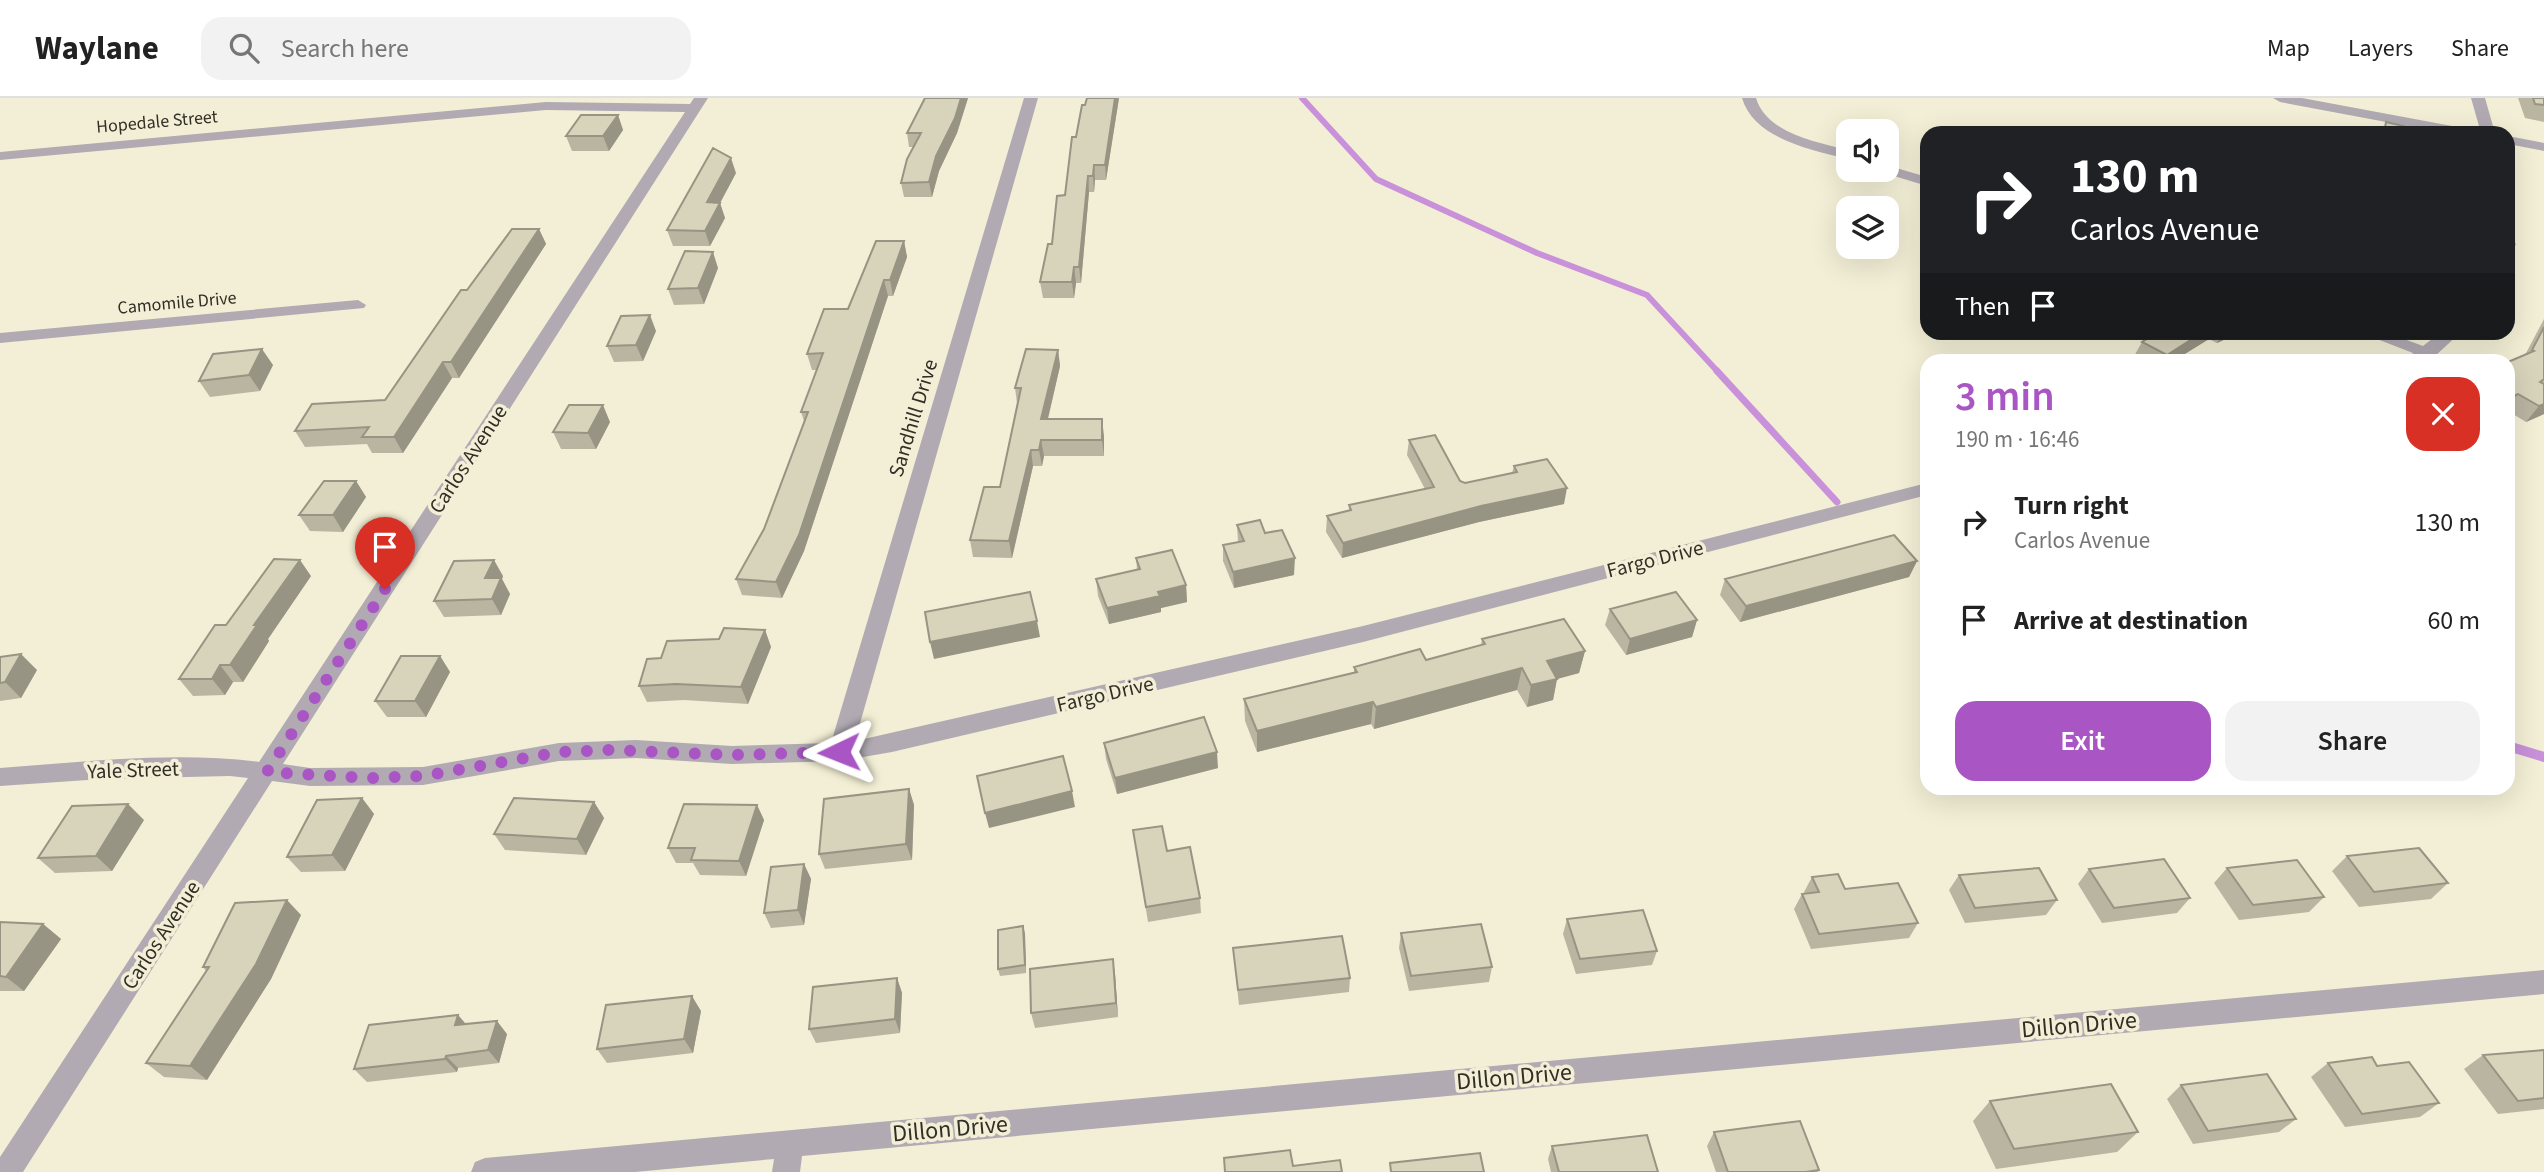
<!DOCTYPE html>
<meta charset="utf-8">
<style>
:root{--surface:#fff;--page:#f2f2f2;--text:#222;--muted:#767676;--line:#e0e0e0;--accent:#aa55c4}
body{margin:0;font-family:"Source Sans 3",sans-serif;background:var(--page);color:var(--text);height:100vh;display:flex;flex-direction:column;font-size:26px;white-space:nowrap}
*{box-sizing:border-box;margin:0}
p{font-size:23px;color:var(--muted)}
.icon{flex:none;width:38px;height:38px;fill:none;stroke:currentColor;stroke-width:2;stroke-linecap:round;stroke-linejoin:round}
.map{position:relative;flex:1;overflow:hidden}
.side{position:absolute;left:1920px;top:256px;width:595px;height:441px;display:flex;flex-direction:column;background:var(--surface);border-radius:21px;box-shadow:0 7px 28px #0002}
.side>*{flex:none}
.banner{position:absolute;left:1920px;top:28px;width:595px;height:214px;border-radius:21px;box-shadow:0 7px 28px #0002;background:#202124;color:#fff;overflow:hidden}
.buttons{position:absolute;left:1836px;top:21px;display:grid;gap:14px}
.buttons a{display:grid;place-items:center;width:63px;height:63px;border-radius:14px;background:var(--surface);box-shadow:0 7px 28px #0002;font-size:35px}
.pin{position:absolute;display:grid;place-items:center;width:60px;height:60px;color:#fff;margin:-72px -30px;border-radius:50% 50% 50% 0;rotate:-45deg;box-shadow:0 0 7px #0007}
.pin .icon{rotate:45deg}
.me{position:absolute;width:77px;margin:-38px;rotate:268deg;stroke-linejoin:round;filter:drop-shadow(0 0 5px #0008)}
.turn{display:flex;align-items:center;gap:24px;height:147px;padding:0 35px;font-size:32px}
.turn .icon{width:91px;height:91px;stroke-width:2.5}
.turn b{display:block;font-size:49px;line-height:60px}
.then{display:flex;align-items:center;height:66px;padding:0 35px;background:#0003;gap:14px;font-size:26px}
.round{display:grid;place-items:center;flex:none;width:74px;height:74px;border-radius:21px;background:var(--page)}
.headline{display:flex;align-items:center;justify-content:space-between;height:119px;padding:0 35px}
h1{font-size:42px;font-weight:600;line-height:52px;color:var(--accent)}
.action{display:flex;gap:14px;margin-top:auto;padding:14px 35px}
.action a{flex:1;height:80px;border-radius:21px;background:var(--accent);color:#fff;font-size:28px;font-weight:600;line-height:80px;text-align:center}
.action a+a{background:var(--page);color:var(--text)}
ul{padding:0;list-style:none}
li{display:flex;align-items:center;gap:21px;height:98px;padding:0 35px}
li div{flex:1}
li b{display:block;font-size:26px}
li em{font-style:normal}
header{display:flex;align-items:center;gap:42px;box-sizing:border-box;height:98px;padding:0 35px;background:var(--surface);border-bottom:2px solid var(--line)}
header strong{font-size:33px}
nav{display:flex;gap:38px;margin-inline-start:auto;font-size:24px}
.search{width:490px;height:63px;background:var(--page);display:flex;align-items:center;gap:18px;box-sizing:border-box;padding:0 24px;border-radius:21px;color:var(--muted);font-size:26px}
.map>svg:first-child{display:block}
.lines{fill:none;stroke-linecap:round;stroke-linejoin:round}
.stream-far2{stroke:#c891da;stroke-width:6}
.stream-far1{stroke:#c891da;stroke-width:7}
.stream{stroke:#c891da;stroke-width:10}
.minor{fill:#b1aab3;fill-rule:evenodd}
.wall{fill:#bab5a1}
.shaded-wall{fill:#979483}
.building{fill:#d8d3bb;stroke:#979483;stroke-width:2}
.route{stroke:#aa55c4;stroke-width:12;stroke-dasharray:0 21.6}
.labels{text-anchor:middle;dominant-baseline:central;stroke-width:7;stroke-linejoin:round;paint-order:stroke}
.far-street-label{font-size:18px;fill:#312f26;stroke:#f3efd6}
.street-label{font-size:21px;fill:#312f26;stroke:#f3efd6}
.near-street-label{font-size:24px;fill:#312f26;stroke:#f3efd6}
</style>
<header>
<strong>Waylane</strong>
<div class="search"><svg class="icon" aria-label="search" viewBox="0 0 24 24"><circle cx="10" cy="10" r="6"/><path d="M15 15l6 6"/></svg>Search here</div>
<nav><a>Map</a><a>Layers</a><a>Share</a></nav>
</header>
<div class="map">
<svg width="2544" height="1074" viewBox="0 0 2544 1074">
<rect width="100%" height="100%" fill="#f3efd6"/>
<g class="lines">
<path class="stream-far2" d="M1302,0L1376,81L1537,155L1647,197L1719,275"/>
<path class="stream-far1" d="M1717,273L1837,404"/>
<path class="stream" d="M2508,648L2544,659"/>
<path class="minor" d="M694,0H708L283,666L310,670L423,669L559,645L636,642L732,648L831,645L1024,0H1038L855,643L1363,528L1927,385V397L1363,544L892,654L840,663L732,666L636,660L559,663L423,687L310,688L272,683L23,1074H0V1059L248,680L230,678L102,681L0,688V670C84,664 176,653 259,664L685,14L546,12L0,62V54L546,4L690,6Z
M1742,0H1756C1766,35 1817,44 1848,52V61C1811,52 1754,41 1742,0Z
M2273,0H2302L2468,31L2475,35H2445L2280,4Z
M2471,0H2485L2495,35H2481Z
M2508,38L2544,45V53L2508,46Z
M1886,67L1927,79V88L1881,74L1879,72H1886Z
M2508,136L2513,138L2516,147L2508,152Z
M358,202L366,207L364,210L0,245V235Z
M2359,234H2385L2423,248L2441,234H2461L2434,259L2425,262H2407L2413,255Z
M2544,872V896L802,1058L800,1074H772L774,1061L635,1074H471L475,1064L485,1060Z"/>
</g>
<path class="wall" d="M925,0H968L957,35L939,73L932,99H904L901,85L914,49H909L907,35Z
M1119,0L1106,82H1095L1094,94H1089L1081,185H1076L1074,200H1043L1040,184L1065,97L1076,39Z
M2518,0H2544V24L2525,20Z
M618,17L623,32L609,53H572L566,38Z
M736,75L720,105L725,120L710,148H673L667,132Z
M539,131L546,146L459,280H452L403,355H372L367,346L305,349L295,333L385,302L467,192Z
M904,143L907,159L893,198H888L804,453L782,500L742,497L736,481L764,431L804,323L801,314L817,272H812L807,256L848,211Z
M718,170L704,206L674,207L668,191Z
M2544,221V316L2526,324L2508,313V264L2525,257Z
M656,233L643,263L614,264L607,248Z
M2158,234H2241L2217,245L2209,241L2175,262H2138L2133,260L2142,244Z
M1058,252L1060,268L1048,321L1104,338V358H1044L1042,368H1033L1012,460L973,459L970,442L1000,389L1017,305L1015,290Z
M273,267L260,293L210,299L199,283Z
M610,324L596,351H561L553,334Z
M1409,342L1460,383L1465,385L1512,375L1514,368L1564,406L1479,424L1342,460L1326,434L1327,418L1349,412V407L1425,391L1407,357Z
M356,383L366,399L343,434L310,433L299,417Z
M1237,427L1265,435L1294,477L1234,490L1223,463V447L1238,444Z
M1136,460L1186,487L1187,504L1161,510V514L1109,526L1098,498L1096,481L1137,472Z
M1917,463L1909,479L1740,524L1720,497L1725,481Z
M311,478L268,541L269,543L243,584H233L225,597L193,598L179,581L226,527Z
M503,478L502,481L510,496L501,517L444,519L434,503Z
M1610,511L1697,522L1692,539L1626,557L1605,527Z
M765,532L771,549L748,606L684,602L647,604L639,588L661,560L719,541Z
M1482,541L1585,553L1579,575L1557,581L1553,602L1527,609L1517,592L1374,631L1371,626L1257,654L1245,623L1244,601L1354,575V569L1426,562L1481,547Z
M440,558L450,574L426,619H387L375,603Z
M0,559L37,572L21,600L0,603Z
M1104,645L1218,670L1117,696L1106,661Z
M909,691L914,707L912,762L825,771L819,756Z
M362,700L374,716L345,773L301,774L287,759Z
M594,704L604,720L586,757L505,752L494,736Z
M757,707L764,722L746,778L700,777L693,765H676L668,750Z
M144,722L112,773L55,775L38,760Z
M1133,732L1167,753L1200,800L1201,815L1148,824Z
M2347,758L2448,785L2431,801L2359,809L2332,773Z
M804,766L811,781L804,827L771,830L764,815Z
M2227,770L2324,799L2309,814L2239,822L2214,785Z
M2089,771L2190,800L2177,815L2102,825L2078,786Z
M1959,777L2057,802L2046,817L1965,825L1949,792Z
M1812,779L1845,791L1918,825L1909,840L1811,851L1794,811L1802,796H1805L1804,794Z
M301,817L271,881L207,982L164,979L146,965L206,873L203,869Z
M1567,821L1657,853L1652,867L1576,876L1563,836Z
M0,824L43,826L61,841L24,893H0Z
M1023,828L1025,836L1026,875L1000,878L998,871Z
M1401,835L1492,869L1489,884L1409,893L1399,850Z
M1233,850L1350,880L1349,894L1239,907Z
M1115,876L1118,919L1035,930L1031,915Z
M897,880L902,895L900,935L816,945L809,931Z
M701,913L693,955L607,965L597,951Z
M458,917L466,926L507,936L499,965L458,970L457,974L367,984L354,971Z
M2544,952V1011L2498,1016L2464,971L2483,957Z
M2328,965L2377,968L2439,1005L2420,1019L2345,1029L2311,979Z
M2181,987L2296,1021L2279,1034L2193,1046L2167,1001Z
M1990,1003L2138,1034L2117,1054L1996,1071L1973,1023Z
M1714,1034L1819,1072L1818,1074H1716L1707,1048Z
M1552,1048L1658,1074H1551L1548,1061Z"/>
<path class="shaded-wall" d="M961,0H968L957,35L939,73L932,99L929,84L936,58Z
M1115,0H1119L1106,82L1105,67Z
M618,17L623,32L609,53L603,38Z
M731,60L736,75L712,120L707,104Z
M1094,67L1095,82L1094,94L1093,78Z
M1088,78L1089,94L1081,185L1079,169Z
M720,105L725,120L710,148L705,133Z
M539,131L546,146L459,280L451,264Z
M904,143L907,159L893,198L890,182Z
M713,154L718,170L704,206L698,190Z
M1074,169L1076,185L1074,200L1072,184Z
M884,182L888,198L804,453L782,500L776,484Z
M650,217L656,233L643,263L636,247Z
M2203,234H2213L2209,241L2175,262H2164L2167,257Z
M2223,234H2241L2217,245Z
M262,251L273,267L260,293L249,277Z
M1058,252L1060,268L1044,337L1041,321Z
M443,264L452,280L403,355L394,339Z
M2518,296L2508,308V300Z
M2544,306V316L2526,324L2539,308Z
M603,307L610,324L596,351L588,335Z
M1102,321L1104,338V358L1102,342Z
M1041,342L1044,358L1042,368L1039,352Z
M1031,352L1033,368L1012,460L1009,443Z
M356,383L366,399L343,434L333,417Z
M1567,390L1564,406L1479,424L1342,460L1343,445L1481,408Z
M1295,460L1294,477L1234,490L1233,474Z
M300,462L311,478L268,541L269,543L243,584L230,567L254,527Z
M494,462L503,478L502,481L510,496L501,517L492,501L485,480Z
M1917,463L1909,479L1740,524L1746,508Z
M1186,487L1187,504L1161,510V514L1109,526L1107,510L1158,494Z
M1697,522L1692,539L1626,557L1630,541Z
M1037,523L1040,539L934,561L930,544Z
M765,532L771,549L748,606L741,589Z
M1585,553L1579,575L1557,581L1553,602L1527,609L1531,587L1547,563Z
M21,556L37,572L21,600L5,584Z
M440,558L450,574L426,619L415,603Z
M220,567L233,584L225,597L212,581Z
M1522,570L1517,592L1374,631L1376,609Z
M1373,604L1371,626L1257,654V633Z
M1217,654L1218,670L1117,696L1115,680Z
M909,691L914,707L912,762L906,746Z
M1072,693L1075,709L989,730L985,715Z
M362,700L374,716L345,773L332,757Z
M594,704L604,720L586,757L577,741Z
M128,706L144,722L112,773L96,758Z
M757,707L764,722L746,778L739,763Z
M804,766L811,781L804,827L798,812Z
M287,802L301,817L271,881L207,982L190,968Z
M43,826L61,841L24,893L6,879Z
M1023,828L1025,836L1026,875L1025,867Z
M1113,861L1115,876L1118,919L1116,905Z
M897,880L902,895L900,935L895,921Z
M692,898L701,913L693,955L684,941Z
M458,917L469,930L455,927Z
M497,923L507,936L499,965L488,952Z
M446,958L458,970L457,974L445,961Z"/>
<path class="building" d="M925,0H961L955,20L936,58L929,84L901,85L907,61L921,35H907Z
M1087,0H1115L1105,67H1094L1093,78H1088L1079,169H1074L1072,184H1040L1048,146H1052L1057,98L1065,97L1072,39H1076L1082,7H1085Z
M2533,0H2544V7L2535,6Z
M581,17H618L603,38H566Z
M2386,24L2412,30V35H2384Z
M713,50L731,60L707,104L720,105L705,133L667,132Z
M512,131H539L451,264H443L394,339H362L369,329L295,333L312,306L385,302L461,192H467Z
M876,143H904L890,182H884L799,437L776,484L736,481L764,431L808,314H801L823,255L807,256L824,211H848Z
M685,153L713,154L698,190L668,191Z
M650,217L636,247L607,248L621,218Z
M2544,229V281L2540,284L2544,286V306L2539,308L2518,296L2508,300V264L2534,253L2532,252Z
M2158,234H2203L2167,257L2142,244Z
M262,251L249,277L199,283L213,256Z
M1026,251L1058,252L1041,321H1102V342H1041L1039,352H1031L1009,443L970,442L984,389H1000L1021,290H1015Z
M569,307H603L588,335L553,334Z
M1435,337L1460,383L1465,385L1517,374L1514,368L1547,361L1567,390L1481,408L1343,445L1327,418L1351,412L1349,407L1434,389L1409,342Z
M324,383H356L333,417H299Z
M1260,422L1265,435L1282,432L1295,460L1233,474L1223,447L1244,443L1237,427Z
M1894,437L1917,463L1746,508L1725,481Z
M1172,452L1186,487L1158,494L1160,498L1107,510L1096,481L1140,471L1136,460Z
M274,461L300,462L254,527H257L230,567H220L212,581H179L215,527H226Z
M494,462L485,480H501L492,501L434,503L454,463Z
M1030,494L1037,523L930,544L925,514Z
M1676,494L1697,522L1630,541L1610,511Z
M1564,521L1585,553L1547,563L1557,581L1531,587L1522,570L1376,609L1373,604L1257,633L1244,601L1357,574L1354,569L1420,551L1426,562L1485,546L1482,541Z
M724,530L765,532L741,589L676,586L639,588L647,561L661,560L667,543L719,541Z
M21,556L5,584L0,585V559Z
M401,558H440L415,603H375Z
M1204,619L1217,654L1115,680L1104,645Z
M1063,658L1072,693L985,715L977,678Z
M909,691L906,746L819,756L824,701Z
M362,700L332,757L287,759L317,702Z
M514,700L594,704L577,741L494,736Z
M128,706L96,758L38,760L72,708Z
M684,706L757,707L739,763L691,762L695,750H668Z
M1162,728L1167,753L1190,749L1200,800L1146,809L1133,732Z
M2419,750L2448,785L2374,794L2347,758Z
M2164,761L2190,800L2114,810L2089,771Z
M2297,762L2324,799L2253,807L2227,770Z
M804,766L798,812L764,815L771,769Z
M2039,770L2057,802L1975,810L1959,777Z
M1838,776L1845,791L1898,785L1918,825L1819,836L1802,796L1819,794L1812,779Z
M287,802L256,866L190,968L146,965L209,869H203L235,805Z
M1643,812L1657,853L1580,861L1567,821Z
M0,824L43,826L6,879L0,878Z
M1481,826L1492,869L1411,878L1401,835Z
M1023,828L1025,867L998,871V832Z
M1342,838L1350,880L1238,892L1233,850Z
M1113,861L1116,905L1031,915L1030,871Z
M897,880L895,921L809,931L813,889Z
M692,898L684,941L597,951L606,907Z
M458,917L455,927L497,923L488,952L446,958L445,961L354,971L369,927Z
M2544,952V1000L2518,1003L2483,957Z
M2372,959L2377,968L2409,964L2439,1005L2362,1016L2328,965Z
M2267,976L2296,1021L2208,1033L2181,987Z
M2111,986L2138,1034L2014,1051L1990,1003Z
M1800,1023L1819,1072L1806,1074H1728L1714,1034Z
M1647,1037L1658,1074H1559L1552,1048Z
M1290,1052L1293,1068L1340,1062L1342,1074H1225L1224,1060Z
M1480,1055L1484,1074H1391L1390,1065Z"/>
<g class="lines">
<path class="route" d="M385,491L267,674L370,680L424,678L559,654L611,652L732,657L839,654"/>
</g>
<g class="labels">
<g class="far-street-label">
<text transform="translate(157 24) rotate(-5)">Hopedale Street</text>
<text transform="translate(177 205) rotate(-5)">Camomile Drive</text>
</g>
<g class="street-label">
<text transform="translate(913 320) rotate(-73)">Sandhill Drive</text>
<text transform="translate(468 361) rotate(-57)">Carlos Avenue</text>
<text transform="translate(1655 461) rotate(-14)">Fargo Drive</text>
<text transform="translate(1105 596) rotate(-13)">Fargo Drive</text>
<text transform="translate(133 672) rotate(-2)">Yale Street</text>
<text transform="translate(161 837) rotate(-57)">Carlos Avenue</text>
</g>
<g class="near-street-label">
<text transform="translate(2079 927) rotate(-5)">Dillon Drive</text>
<text transform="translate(1514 979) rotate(-5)">Dillon Drive</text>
<text transform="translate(950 1031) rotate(-5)">Dillon Drive</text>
</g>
</g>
</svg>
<div class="buttons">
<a><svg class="icon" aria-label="sound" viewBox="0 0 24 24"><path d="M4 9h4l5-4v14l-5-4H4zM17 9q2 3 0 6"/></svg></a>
<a><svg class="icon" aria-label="layers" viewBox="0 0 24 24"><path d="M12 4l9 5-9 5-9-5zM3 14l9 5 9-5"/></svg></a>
</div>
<div class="pin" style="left:385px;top:491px;background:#d93025"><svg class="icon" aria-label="arrive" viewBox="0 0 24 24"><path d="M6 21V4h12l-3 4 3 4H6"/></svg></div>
<svg class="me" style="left:839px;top:654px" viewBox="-20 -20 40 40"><path d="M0-17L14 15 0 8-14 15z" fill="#aa55c4" stroke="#fff" stroke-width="4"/></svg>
<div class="banner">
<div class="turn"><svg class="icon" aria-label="right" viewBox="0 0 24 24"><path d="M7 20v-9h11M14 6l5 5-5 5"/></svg><div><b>130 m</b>Carlos Avenue</div></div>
<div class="then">Then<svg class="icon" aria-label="arrive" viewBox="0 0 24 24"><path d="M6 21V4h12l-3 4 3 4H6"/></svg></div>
</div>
<section class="side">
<div class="headline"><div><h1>3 min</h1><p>190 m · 16:46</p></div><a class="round" style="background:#d93025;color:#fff"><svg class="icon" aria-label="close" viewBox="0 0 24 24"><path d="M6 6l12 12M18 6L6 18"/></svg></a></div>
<ul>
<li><svg class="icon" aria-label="right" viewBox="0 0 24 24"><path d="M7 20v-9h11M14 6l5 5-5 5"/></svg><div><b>Turn right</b><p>Carlos Avenue</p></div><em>130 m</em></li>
<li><svg class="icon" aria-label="arrive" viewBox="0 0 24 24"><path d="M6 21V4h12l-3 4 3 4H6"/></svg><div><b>Arrive at destination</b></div><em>60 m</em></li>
</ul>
<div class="action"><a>Exit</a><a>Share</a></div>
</section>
</div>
